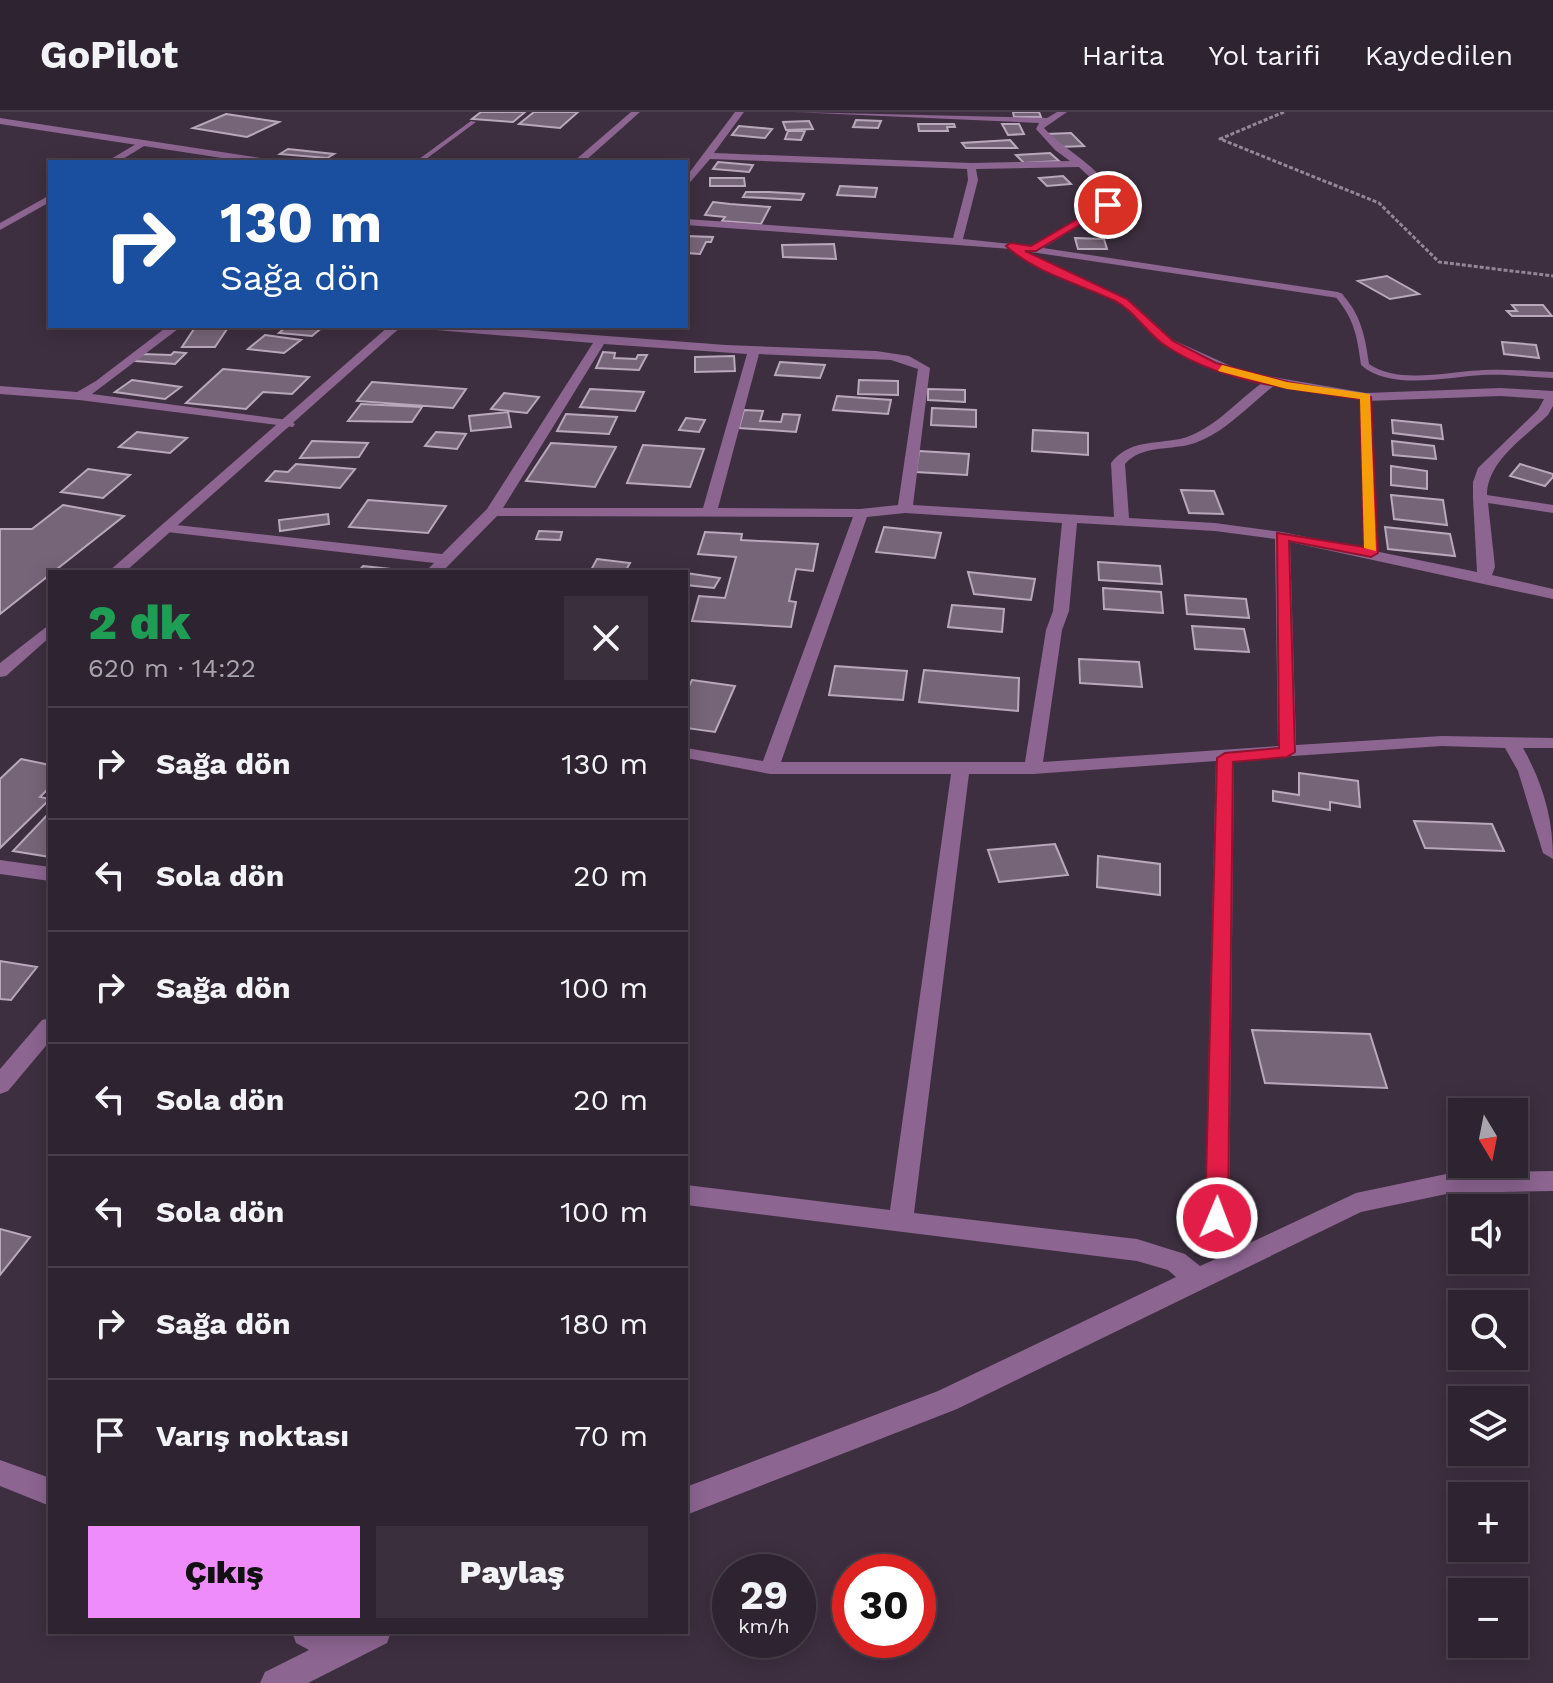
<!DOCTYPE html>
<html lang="tr">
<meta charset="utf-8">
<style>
:root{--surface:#2e2330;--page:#3a2f3c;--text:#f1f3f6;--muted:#a7a4ab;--line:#49404c;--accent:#ed8cfa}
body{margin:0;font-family:"Work Sans",sans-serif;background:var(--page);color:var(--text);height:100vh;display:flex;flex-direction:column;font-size:30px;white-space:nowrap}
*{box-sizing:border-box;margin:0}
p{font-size:26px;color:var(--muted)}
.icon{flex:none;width:44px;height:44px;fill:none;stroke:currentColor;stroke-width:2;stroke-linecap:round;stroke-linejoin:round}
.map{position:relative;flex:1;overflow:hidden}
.side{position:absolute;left:48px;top:458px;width:640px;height:1064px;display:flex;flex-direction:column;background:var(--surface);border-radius:0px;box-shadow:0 4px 20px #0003,0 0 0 2px var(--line)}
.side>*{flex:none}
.banner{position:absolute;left:48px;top:48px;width:640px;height:168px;border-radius:0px;box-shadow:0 4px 20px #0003,0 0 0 2px var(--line);background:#1a4fa0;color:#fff;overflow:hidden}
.needle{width:52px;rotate:170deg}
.buttons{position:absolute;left:1448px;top:986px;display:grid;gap:16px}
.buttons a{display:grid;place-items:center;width:80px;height:80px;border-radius:0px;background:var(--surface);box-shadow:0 4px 20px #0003,0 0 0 2px var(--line);font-size:40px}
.speed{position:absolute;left:712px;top:1442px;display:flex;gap:16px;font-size:40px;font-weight:700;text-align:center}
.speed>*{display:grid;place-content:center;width:104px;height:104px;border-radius:50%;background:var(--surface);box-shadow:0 4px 20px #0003,0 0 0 2px var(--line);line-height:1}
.speed small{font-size:20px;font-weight:400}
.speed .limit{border:12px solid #d22;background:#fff;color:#111}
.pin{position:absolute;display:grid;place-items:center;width:68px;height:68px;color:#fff;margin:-34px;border:4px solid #fff;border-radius:50%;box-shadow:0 2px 8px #0007}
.me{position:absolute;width:88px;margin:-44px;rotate:1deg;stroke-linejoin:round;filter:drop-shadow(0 0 6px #0008)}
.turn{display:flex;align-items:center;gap:28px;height:168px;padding:0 40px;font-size:36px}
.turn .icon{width:104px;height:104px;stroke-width:2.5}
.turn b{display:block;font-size:56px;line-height:68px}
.round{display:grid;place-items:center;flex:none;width:84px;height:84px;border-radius:0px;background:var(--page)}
.headline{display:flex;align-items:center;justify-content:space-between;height:136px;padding:0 40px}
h1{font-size:48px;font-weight:800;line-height:60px;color:#1e9e55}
.button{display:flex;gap:16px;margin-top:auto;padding:16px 40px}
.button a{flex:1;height:92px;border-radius:0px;background:var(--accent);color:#111;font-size:32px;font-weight:800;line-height:92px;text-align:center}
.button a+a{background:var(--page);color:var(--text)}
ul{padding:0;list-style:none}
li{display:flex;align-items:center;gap:24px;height:112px;padding:0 40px;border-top:2px solid var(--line)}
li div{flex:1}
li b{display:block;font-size:30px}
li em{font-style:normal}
header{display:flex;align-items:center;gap:48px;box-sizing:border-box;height:112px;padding:0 40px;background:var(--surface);border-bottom:2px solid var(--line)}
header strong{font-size:38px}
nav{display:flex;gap:44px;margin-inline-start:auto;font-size:28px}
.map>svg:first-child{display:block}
.building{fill:#766578;stroke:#b9a7bb;stroke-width:2}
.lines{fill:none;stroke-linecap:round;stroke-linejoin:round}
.path{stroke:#938695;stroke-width:3;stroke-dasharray:4 2;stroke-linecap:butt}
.service{fill:#8c6591;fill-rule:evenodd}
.minor{fill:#8c6591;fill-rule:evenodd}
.tertiary{fill:#8c6591;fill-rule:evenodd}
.route{fill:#e11d48;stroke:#92132f;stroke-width:2}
.slow{fill:#f59e0b}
</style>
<header>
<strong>GoPilot</strong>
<nav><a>Harita</a><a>Yol tarifi</a><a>Kaydedilen</a></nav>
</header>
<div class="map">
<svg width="1553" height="1571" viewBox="0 0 1553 1571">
<rect width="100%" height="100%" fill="#3e2f40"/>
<path class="building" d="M481,0H525L513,10L472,7Z
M534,0H578L560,16L519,12Z
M1013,0H1039L1041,5H1014Z
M226,2L279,10L247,25L193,16Z
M856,8L881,9L878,16L853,15Z
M809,9L813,17L786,18L783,10Z
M918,12H954L955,15H947L948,19H919Z
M1002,12H1019L1024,22L1008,23Z
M739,14L772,17L765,26L732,23Z
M788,19H805L801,28L785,27Z
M1071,21L1084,34L1059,35L1047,22Z
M1010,28L1017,36H966L962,31Z
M288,37L334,42L327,46L280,42Z
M1050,41L1059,49L1024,51L1016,43Z
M718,50L753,53L749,60L713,57Z
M1063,64L1071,72L1047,74L1039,66Z
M710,66H744L745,74H710Z
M840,74L877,76L875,85L837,83Z
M746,80H769L804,82L801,88L743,85Z
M713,90L730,92L770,95L761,112L722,109L725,105L705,103Z
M686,124L713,125L711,130H706L700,142L686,141Z
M1075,126L1104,127L1107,137H1078Z
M834,132L836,147L783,145L782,133Z
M1387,164L1419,182L1390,187L1358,169Z
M1512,193H1543L1552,204H1512L1507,199H1517Z
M196,214H229L215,235H182Z
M287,214H324L312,224L279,221Z
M265,223L301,228L284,241L248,237Z
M1502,230L1536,233L1539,246L1504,242Z
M174,240L186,241L175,252L134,249L143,242L171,243Z
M603,240L615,241L614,246L636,247L638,243H647L639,258L596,256Z
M734,244L735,259L695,260V245Z
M780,250L825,253L820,266L775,263Z
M223,257L234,258L309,265L292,282L263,280L246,297L186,291Z
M132,268L181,275L165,287L115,280Z
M859,268L898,269V283L858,282Z
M372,270L466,277L453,296L357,289Z
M590,277L644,280L635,299L580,295Z
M928,277L965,278V290L928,288Z
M504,281L539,285L527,301L491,297Z
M837,284L891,288L888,302L833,298Z
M361,292L422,295L412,310L348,309Z
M932,296L976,298V315L931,313Z
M744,298L763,299L760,309L781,310L783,302L800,303L796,320L739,316Z
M508,300L511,315L471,319L469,304Z
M566,302L617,305L609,322L557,319Z
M686,306L705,308L699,320L679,318Z
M1392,308L1441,313L1443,327L1393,321Z
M1033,318L1088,321V343L1032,339Z
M137,320L187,326L170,341L119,335Z
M436,320L466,322L457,337L425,334Z
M312,329L368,331L359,345L300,346Z
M1392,329L1434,334L1436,347L1393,343Z
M551,331L616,335L595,375L526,369Z
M643,333L704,337L690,375L627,371Z
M919,339L969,342L967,363L916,360Z
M296,352L355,357L340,376L266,369L275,359L288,360Z
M1520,352L1553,362V365L1545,374L1510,364Z
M1391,354L1427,359V377L1391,373Z
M88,357L130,363L103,386L61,380Z
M1181,378L1214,379L1223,402L1189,401Z
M1391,383L1443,388L1447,413L1394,407Z
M368,388L446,394L428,421L349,415Z
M63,393L124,404L0,502V417H32Z
M328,402L329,412L280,419L279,408Z
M884,415L941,421L935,446L876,440Z
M1385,415L1450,422L1455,444L1388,437Z
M539,419L562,420L560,428L536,427Z
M705,420L742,422L741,428L818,432L813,459L796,457L789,489L796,490L791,515L692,509L699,484L725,486L736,445L698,442Z
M597,447L630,451L625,460L591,458Z
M1098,450L1160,454L1162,472L1099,468Z
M363,454L410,459L358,460Z
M968,460L1035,467L1031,488L974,482Z
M686,461L720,466L714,476L686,473Z
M1103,476L1161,480L1163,501L1104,497Z
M1185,483L1246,487L1249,506L1187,502Z
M952,493L1004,497L1002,520L948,515Z
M1192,514L1244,517L1249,540L1195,537Z
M1079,547L1139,550L1142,575L1080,571Z
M835,554L907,559L903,588L829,583Z
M924,558L1019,566L1018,599L919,590Z
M692,568L735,574L715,620L686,616V580Z
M21,647L50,653V675L40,685L50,687L0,736V667Z
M1299,661L1358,669L1360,695L1330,690V698L1273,689V679L1299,683Z
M50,700V745L13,739Z
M1414,709L1492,712L1504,739L1425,736Z
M1055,732L1068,763L999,770L988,738Z
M1098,744L1160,752V783L1097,775Z
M0,849L37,855L11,888L0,887Z
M1252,918L1370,922L1387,976L1265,971Z
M0,1117L30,1125L0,1163Z"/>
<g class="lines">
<path class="path" d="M1284,0L1220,27L1379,91L1439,150L1553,164"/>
<path class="service" d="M471,9L476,10L422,50H415Z
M1335,181H1341C1361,202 1365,224 1369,252C1399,273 1449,259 1485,258C1507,257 1530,259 1553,260V266C1530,265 1506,262 1483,263C1446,265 1390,279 1361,253C1357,223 1354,206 1334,183Z
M1366,282L1371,285L1376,441L1371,444L1366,441L1361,285Z"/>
<path class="minor" d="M735,0H744L714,41L971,51L1070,49L1055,38L1036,17L1039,11L793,0L1047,6L1057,0H1067L1044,16C1067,42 1111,58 1113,93L1043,136L1338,180L1344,183L1338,186L1011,137L686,113V107L953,126L968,68L967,57L710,47L686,75V65ZM1079,55L1100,75L1103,92L1031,134L963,127L978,68L976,57Z
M141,29L149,31L118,50H106Z
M50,83V90L0,118V111Z
M1025,141L1128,187L1173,228L1244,260L1366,281L1501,276L1553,279V294L1548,303C1525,325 1487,349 1487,383L1553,393V401L1488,391L1495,455L1492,463L1553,477V487L1290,430L1296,633L1442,624L1553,626V636H1523C1543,672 1553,706 1553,747L1543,741L1518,659L1505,636L1442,634L1234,648L1229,1106L1239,1136L1356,1081L1451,1061L1553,1059V1079L1451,1081L1361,1100L957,1297L686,1403V1375L938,1279L1176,1165L1168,1158L1137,1149L686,1093V1073L890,1098L951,662H770L686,646V636L763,649L853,405L497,404L442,460H425L434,451L167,420L160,416L167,412L442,442L487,397L593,231L436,218L430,214H475L726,233L876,239L909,244L930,256L913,393L1114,405L1111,351C1129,328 1154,332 1180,327C1211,320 1237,289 1262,271L1237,266L1165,234L1120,191L1021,146L1020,144ZM604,232L747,242L703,396H503ZM759,242L891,248L918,257L898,393L860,397L718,396ZM1275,273L1366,289L1501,284L1544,287L1538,298L1478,356L1473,370V386L1477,460L1282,420L1215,411L1129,406L1125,352C1142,332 1172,339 1195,331C1226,320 1250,292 1275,273ZM905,401L1062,411L1053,499L1046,518L1025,650H781L867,405ZM1077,411L1215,419L1275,427L1278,634L1043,650L1062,518L1069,499ZM1216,649L1205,1106L1210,1130L1218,1146L1200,1154L1185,1142L1137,1127L914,1101L969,662H1033Z
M168,214H182L92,282L288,308L295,312L293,315L79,288L0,282V274L77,280L96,269Z
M0,748L50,755V769L0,762Z
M50,906V929L8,979L0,982V957L42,908Z
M0,1348L50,1366V1394L0,1374Z
M292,1520H391L387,1531L308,1571H260L265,1560L309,1538L296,1531Z"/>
<path class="tertiary" d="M631,0H640L584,50H573Z
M0,6L267,47L272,50H248L0,12Z
M389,214H402L125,460H108Z
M50,512V525L6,564L0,565V551Z"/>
</g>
<path class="route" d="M1105,91L1113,93L1036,139H1025L1127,187L1173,229L1216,251L1288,270L1371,285L1378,441L1371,445L1289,429L1295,640L1287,645L1233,650L1228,1106L1224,1113H1209L1205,1106L1217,646L1225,641L1279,636L1277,421L1364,435L1360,287C1296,278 1221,271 1166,234C1147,222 1135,199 1115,189C1080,172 1035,161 1006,134L1011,131L1031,134Z"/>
<path class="slow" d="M1222,253L1287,270L1370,282L1376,439L1364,436L1360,287L1287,277L1218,259Z"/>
</svg>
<div class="buttons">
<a><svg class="needle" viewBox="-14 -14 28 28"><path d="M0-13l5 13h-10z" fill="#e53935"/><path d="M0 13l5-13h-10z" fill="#a7a4ab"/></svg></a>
<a><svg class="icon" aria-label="sound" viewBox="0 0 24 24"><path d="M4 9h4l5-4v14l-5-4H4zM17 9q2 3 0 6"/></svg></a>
<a><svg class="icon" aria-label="search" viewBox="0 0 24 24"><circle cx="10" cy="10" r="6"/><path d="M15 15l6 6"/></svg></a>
<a><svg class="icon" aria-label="layers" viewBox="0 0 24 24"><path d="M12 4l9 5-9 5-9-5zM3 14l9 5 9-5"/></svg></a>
<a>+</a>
<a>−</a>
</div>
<div class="speed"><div>29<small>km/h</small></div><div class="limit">30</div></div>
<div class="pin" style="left:1108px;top:93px;background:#d93025"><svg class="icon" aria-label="arrive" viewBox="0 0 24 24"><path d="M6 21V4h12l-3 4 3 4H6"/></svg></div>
<svg class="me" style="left:1217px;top:1106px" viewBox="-20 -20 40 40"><circle r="17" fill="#e11d48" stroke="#fff" stroke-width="3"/><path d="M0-11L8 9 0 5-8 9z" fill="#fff"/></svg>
<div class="banner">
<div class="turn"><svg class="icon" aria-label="right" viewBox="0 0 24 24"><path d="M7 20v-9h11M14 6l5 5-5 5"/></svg><div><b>130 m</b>Sağa dön</div></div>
</div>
<section class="side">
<div class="headline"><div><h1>2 dk</h1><p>620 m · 14:22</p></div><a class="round"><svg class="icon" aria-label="close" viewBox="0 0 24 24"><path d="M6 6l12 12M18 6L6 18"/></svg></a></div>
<ul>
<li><svg class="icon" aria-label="right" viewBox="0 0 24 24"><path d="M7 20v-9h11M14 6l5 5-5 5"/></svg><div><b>Sağa dön</b></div><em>130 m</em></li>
<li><svg class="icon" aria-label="left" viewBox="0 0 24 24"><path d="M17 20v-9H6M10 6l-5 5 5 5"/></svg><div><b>Sola dön</b></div><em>20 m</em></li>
<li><svg class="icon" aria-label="right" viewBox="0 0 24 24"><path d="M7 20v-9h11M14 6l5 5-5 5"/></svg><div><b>Sağa dön</b></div><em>100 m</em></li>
<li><svg class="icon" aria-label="left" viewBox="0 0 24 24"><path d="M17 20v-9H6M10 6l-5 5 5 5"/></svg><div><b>Sola dön</b></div><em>20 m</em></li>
<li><svg class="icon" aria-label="left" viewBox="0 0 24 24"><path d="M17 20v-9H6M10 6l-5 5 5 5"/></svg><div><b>Sola dön</b></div><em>100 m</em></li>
<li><svg class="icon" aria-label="right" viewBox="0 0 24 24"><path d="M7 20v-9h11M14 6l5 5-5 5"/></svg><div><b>Sağa dön</b></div><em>180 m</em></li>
<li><svg class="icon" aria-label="arrive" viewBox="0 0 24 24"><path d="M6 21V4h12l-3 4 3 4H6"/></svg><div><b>Varış noktası</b></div><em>70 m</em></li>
</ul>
<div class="button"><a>Çıkış</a><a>Paylaş</a></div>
</section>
</div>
